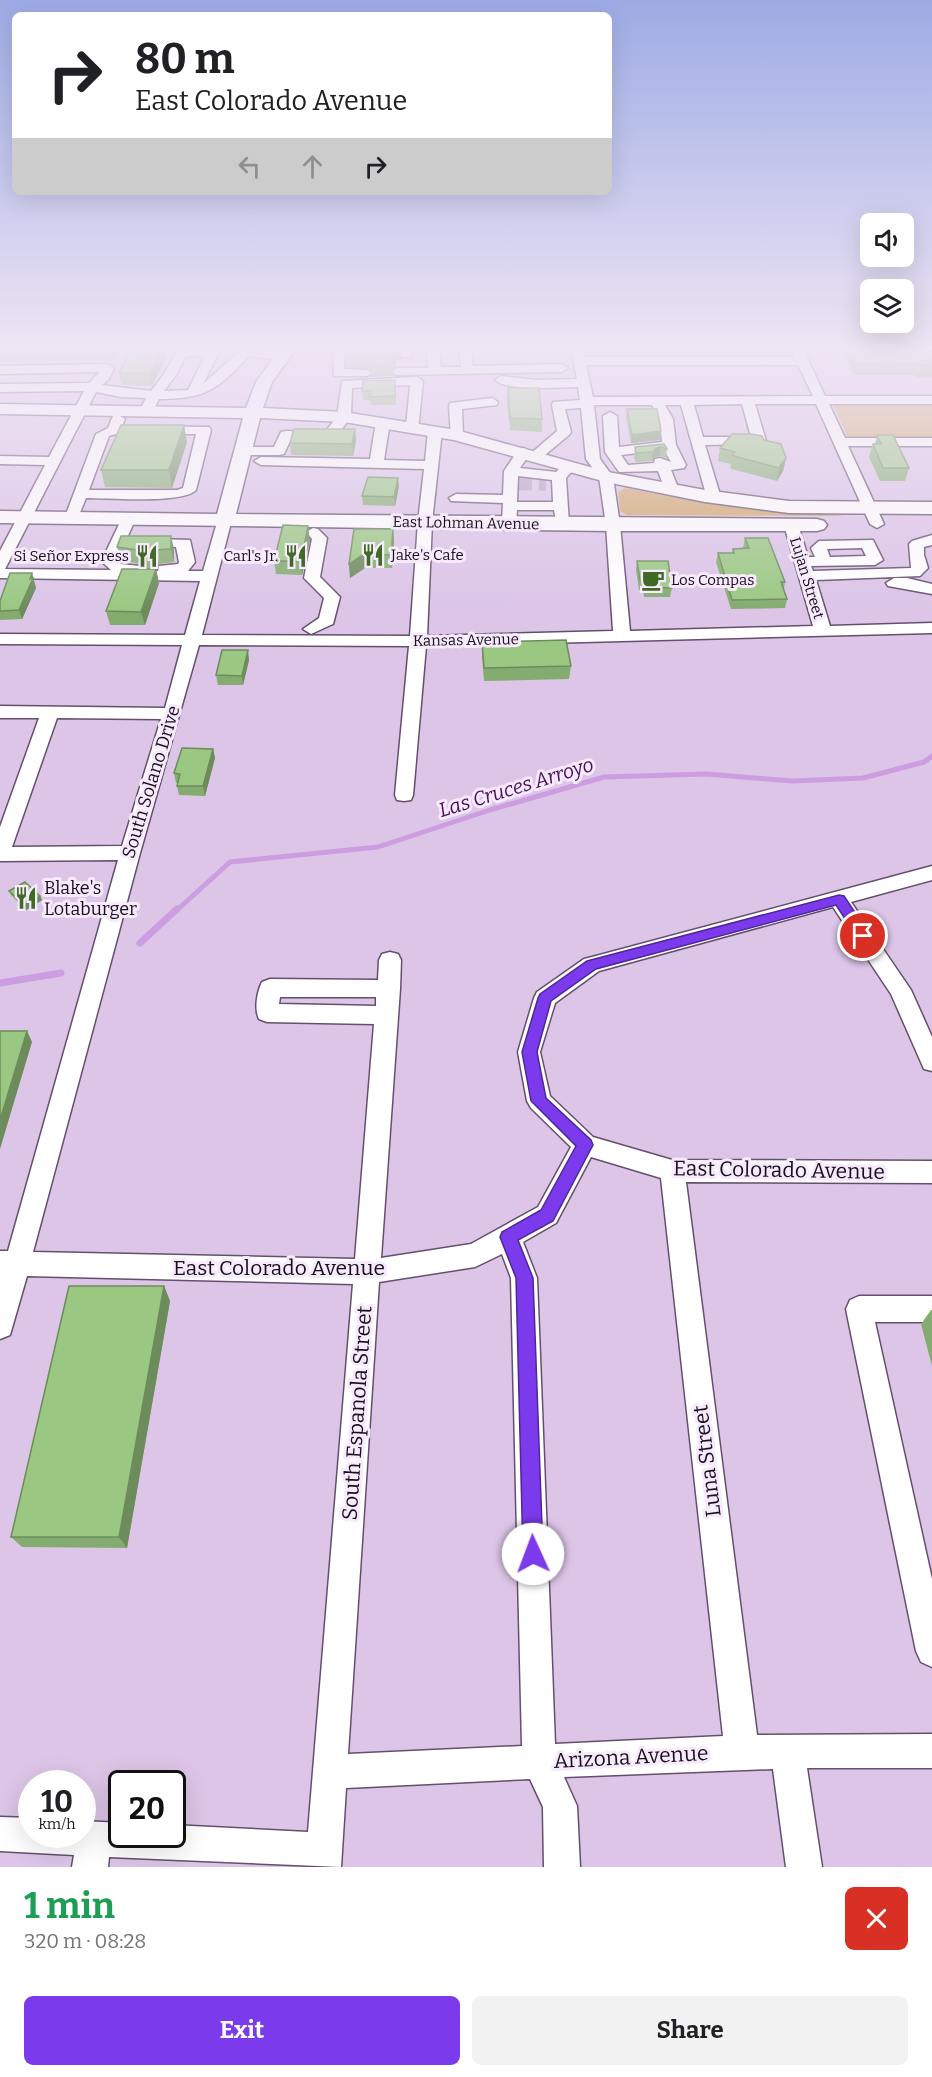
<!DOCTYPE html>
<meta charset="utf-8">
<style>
:root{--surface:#fff;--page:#f2f2f2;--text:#202124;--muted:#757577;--accent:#7c3aed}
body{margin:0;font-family:Bitter,serif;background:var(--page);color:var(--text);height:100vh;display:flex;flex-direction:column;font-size:22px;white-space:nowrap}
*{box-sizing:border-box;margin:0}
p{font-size:20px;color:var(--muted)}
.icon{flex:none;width:33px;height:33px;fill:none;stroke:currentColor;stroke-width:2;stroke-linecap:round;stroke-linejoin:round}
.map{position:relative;height:1867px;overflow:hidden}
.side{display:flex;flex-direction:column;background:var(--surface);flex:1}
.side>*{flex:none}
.guide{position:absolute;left:12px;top:12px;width:600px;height:183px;border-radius:9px;box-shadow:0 6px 24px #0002;background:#fff;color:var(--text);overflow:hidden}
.buttons{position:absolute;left:860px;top:213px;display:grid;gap:12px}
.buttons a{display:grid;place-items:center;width:54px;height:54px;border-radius:9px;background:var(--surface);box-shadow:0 6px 24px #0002;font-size:30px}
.speed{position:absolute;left:18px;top:1770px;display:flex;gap:12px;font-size:30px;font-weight:700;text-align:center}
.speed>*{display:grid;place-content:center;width:78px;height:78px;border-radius:50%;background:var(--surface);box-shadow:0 6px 24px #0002;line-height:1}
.speed small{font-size:15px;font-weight:400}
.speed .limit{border:3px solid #111;border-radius:9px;background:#fff;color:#111}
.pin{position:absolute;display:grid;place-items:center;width:51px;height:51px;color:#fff;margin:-26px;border:3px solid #fff;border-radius:50%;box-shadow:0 2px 6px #0007}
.me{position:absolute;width:66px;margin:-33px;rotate:358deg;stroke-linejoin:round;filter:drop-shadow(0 0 4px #0008)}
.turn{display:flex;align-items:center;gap:21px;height:126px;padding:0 24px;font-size:27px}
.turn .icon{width:78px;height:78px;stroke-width:2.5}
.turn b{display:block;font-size:42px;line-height:51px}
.lanes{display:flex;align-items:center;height:57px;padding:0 24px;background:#0003;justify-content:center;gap:30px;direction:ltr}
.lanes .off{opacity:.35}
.round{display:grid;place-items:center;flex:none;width:63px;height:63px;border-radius:9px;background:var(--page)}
.overview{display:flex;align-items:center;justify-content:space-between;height:102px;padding:0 24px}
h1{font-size:36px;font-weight:700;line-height:45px;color:#1e9e55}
.action{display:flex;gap:12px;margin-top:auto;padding:12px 24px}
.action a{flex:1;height:69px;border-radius:9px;background:var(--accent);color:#fff;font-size:24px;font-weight:700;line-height:69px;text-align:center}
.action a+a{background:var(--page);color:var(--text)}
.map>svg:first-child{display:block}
.green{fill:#d0a568}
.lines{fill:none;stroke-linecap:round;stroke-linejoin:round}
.stream-far1{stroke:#cc9de0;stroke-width:5}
.stream{stroke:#cc9de0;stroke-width:7}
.minor-tunnel{stroke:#b5a1be;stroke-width:14;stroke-dasharray:14 7;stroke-linecap:butt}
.minor-casing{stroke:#64506d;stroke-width:3}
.major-casing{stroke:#64506d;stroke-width:3}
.minor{fill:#fff;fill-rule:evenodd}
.major{fill:#fff;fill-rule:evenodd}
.wall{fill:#84ac70}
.shaded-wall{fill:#6c8c5b}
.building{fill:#9ac882;stroke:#6c8c5b;stroke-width:1.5}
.route{fill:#7c3aed;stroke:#51269a;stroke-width:1.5}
.labels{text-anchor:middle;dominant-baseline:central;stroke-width:6;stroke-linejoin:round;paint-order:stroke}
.far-street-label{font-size:15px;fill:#19101c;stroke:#f6eafc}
.far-poi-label{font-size:15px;fill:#19101c;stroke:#f6eafc;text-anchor:start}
.street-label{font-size:18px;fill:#19101c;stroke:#f6eafc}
.poi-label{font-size:18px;fill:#19101c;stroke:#f6eafc;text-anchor:start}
.water-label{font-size:20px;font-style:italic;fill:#4b0f5f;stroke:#f6eafc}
.near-street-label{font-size:21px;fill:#19101c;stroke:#f6eafc}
</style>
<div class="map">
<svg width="932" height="1867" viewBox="0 0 932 1867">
<rect width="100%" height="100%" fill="#dcc5e7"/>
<path class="green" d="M833,405H932V438H848Z
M625,488L710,504L846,516L627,515L620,511L618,492Z"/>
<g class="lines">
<path class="stream-far1" d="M176,911L230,862L378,847L490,810L604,777L706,774L792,781L863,778L924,762L932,756"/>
<path class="stream" d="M140,943L177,909
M0,983L61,973"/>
<path class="minor-tunnel" d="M518,483L546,484"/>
<g class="minor-casing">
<path id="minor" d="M178,349H217L219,352L203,384L242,349L281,352L287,356L281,360L249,356C217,390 206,399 159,399L153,411L148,412L141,408L146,398L121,397L96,392L5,569L111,570L102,562L103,558L122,518L129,514L136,518L127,538L190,540L195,562L188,571H203L218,519L220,516H230L232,519L202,635L410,636L418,522L424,469L261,465L254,461L261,457L370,459L376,422L383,418L390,422L384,460L425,461L428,431L435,427L442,431L432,522L427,636L613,631L606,525L599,477L586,459L581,408L565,409L571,432L569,435L540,459H530L528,456L557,431L552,405L553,402L580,400L578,387C559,387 508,392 495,380L501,376L538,380L577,379L571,349H583L585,357H795L793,349H803L825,396H932V404H829L845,438H932V446H848L884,524L877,528L870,524L816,404H755L766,441L764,444L705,445L721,498L714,502L707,498L681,405H665L673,419L676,445L686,465L684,468L671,470L679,490L672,494L665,490L658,471L619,472L605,452L603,416L610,412L617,416L619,447L662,442L660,420L652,405H594L600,459L613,477L620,525L630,631L813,626L784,525L791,521L798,525L808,557H815L811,548L819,541L873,540L883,560L875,565L811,566L813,571L911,568L909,544L912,541L932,535V545L924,547V555L928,568L920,576L816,580L830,626L932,623V633L426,646L413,795L411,800L404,801L397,800L395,795L409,646L199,645L140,853L33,1252L355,1259L374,1024L267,1022L259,1019C254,1009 257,992 262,982L270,979L378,980L379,960L382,954L390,952L398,954L401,960L400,989L381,1258L471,1244L538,1207L571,1147L531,1108L527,1101L518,1052L534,998L537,992L584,959L592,957L932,866V880L851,902L911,990L932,1037V1071L924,1069L891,994L833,907L599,971L555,1003L540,1052L550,1096L593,1137L672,1160L932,1161V1183L686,1182L757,1735L932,1734V1768H807L822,1867H786L773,1769L564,1777L577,1806L580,1867H544L543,1807L530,1779L346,1788L341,1867L109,1857L108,1867H72L74,1855L0,1851V1817L32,1818V1834H82V1821L122,1823V1834H172V1825L308,1832L353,1284L27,1276L10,1335L0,1339V1251H8L118,860L0,861V827L39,718H0V706L165,708L182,645L0,644V634L185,635L200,581L0,578V551L45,465L0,464V456L49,457L84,391L0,392V384L89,383L100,372L0,374V366L108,364L114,368L109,379L102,385L151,391L164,374ZM186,356H205L188,390L164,391L176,375ZM586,365H798L813,396L593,397ZM742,404L751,437H703L694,405ZM664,450L671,462L660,458L655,459L654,463L628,465L621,455ZM123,547H176L179,562L178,564L159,566L158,571H142L140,566L121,564L118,561ZM862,548L866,556L830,557L827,549ZM57,718L161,719L122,846L12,847ZM280,997H376V1006L279,1004ZM591,1157L661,1178L723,1736L555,1744L537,1278L523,1242L556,1223ZM502,1254L511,1278L522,1746L348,1754L379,1282L475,1267Z
M333,349H345L344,369L368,370L370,373L368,376H334Z
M400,349H412L410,357H402Z
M427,349H439L441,367H461L459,349H471L473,366L562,364L568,368L562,372L395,375L393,372L395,369L399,368H428Z
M417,377L423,381L418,430H408L406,427L410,385L352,388L351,417L334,439H291L284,454L279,455H244L237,451L244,447H274L281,432L286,431L325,432L337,417L342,381Z
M492,398L498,402L497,405L462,409L463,435L461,438H451L449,406L450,403Z
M118,415L125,419L122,426L209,427L211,430L196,490C183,504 108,498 86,498L77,520H67L65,517L96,434L108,428L113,416ZM116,434H196L183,488L177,490H89L109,436Z
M524,448L531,452L520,468L556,472L565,463L570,462L577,466L566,478L569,524L567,527H557L554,510H517L516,523L509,527L502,523L503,503L451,501L449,498L456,494L503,495L504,471L519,449ZM518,476L552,480L553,502H517Z
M313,528L318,529L327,538L320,577L340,597L333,624L311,634L303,629L319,618L324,598L304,578L312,539L306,532Z
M894,578H907L932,584V594L888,586L886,583Z
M859,1296H932V1322H875L932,1579V1667L921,1662L916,1651L846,1309L850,1300Z"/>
</g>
<g class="major-casing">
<path id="major" d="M280,349H296L272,382L263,408L344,412L456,430L608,472L705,490L789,501L932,502V514L789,513L705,502L606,482L454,440L344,422L260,418L236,514L817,519L824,521L827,525L824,529L817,531H613L0,523V511L217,514L243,418L0,414V404L246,408L256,382Z"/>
</g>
<use href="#minor" class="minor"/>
<use href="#major" class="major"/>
</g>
<path class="wall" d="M0,349H120L116,360L0,362Z
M346,349L401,359L396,360V366L393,369V376L370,377L369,369L368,368L346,367Z
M842,349H932V378L916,377L914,375H854Z
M166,358L152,386L122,385L119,373Z
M395,380L396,405H371L370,400H363L362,391Z
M508,388L542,419V432L510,430L507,401Z
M627,409L661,431L660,440L631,443L626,418Z
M184,425L187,442L172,488L105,487L101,470Z
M355,429L356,441L353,456L291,455L290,443Z
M877,435L909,468L905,481H880L869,457L873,444H875Z
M764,440L786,458L783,471L777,481L732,469L730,468L731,464L718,461L720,448Z
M664,444L667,449L666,458L660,456L655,457L652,461L635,462L634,456L635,447Z
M399,486L395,506L363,505L362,496Z
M393,529L394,542L392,568H365L350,578L349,564Z
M121,536L174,549V562L159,564L156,569H144L140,564L121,560L117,547Z
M745,538L785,582L784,589L787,599L785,608L731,609L716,562L718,553H732L733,549L743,548Z
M310,540L302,575L276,574L274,561Z
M637,561L672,588L670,597H644L643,590H639L636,570Z
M156,569L159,583L145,625H110L106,611Z
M32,573L36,588L22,619L0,620V601Z
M482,642L571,666L569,679L484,681L482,656Z
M249,660L243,685H218L216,675Z
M213,749L215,758L205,796L179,795L177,786L178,783H176L174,773Z
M9,891L40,896L42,900L26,910L11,895Z
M164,1286L170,1301L127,1548L22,1547L11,1537Z
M931,1310H932V1366L921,1324Z"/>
<path class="shaded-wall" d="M114,349H120L116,360Z
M162,349H164L166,358L152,386L150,373Z
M395,349H400L401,359L396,360V366L393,369L392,364L391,358Z
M184,425L187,442L172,488L169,470Z
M355,429L356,441L353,456L352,444Z
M661,431L660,440L631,443L632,435Z
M661,447L660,456L655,457L652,461L653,452L656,448Z
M786,458L783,471L777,481L779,468Z
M398,478L399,486L395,506L394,497Z
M308,526L310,540L302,575L301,561Z
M393,529L394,542L392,568L391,555Z
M171,536L174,549V562L171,549Z
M156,550L159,564L156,569L153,555Z
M364,554L365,568L350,578L349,564Z
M156,569L159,583L145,625L141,612Z
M32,573L36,588L22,619L19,610Z
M248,650L249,660L243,685L242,676Z
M213,749L215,758L205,796L203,786Z
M40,896L42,900L26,910L24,905Z
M27,1031L32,1042L0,1149V1120Z
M164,1286L170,1301L127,1548L119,1537Z"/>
<path class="building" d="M131,349H162L150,373H119Z
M346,349H395V354L391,358L392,364L369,365L371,359L367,355L345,354Z
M851,349H932V365H919L918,363H857Z
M395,380V396L370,397V391H362L363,381Z
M508,388H539L542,419L510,418Z
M627,409H657L661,431L632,435Z
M121,425H184L169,470H101Z
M294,429H355L352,444L290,443Z
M732,434H751L762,436L764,440L781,444L786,458L779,468L734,456L732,455L735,452L720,448Z
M877,435H893L909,468H883L873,444H881Z
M664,444L667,449L661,447L656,448L653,452L636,453L635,447Z
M368,477L398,478L394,497L362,496Z
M283,525L308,526L301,561H274Z
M354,529H393L391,555L364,554L349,564Z
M121,536H171V549L156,550L153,555H140L137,550L117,547Z
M745,538H768L785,582H781L787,599L732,600L718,553H734L733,549L749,548Z
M637,561H668L672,588L645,587L644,580H640Z
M122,569H156L141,612L106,611Z
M10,573H32L30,579L33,578L19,610L0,611V601Z
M566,640L571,666L484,668L482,642Z
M222,650H248L242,676L216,675Z
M182,748L213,749L203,786H177L180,774L174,773Z
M25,882L40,896L24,905L9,891Z
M0,1031H27L0,1120Z
M69,1286H164L119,1537H11Z"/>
<linearGradient id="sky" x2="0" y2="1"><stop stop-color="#9dabe5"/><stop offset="0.57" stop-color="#efe5f4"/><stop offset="1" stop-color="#efe5f4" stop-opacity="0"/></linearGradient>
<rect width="932" height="611" fill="url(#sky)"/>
<path class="route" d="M839,895L844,896L868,932L870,936L868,940H859L836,905L596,969L551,1001L537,1052L546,1098L591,1140L593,1145L553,1221L518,1240L533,1278L543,1554L540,1561L533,1564L526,1561L523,1554L516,1278L500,1237L502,1232L541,1210L576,1146L531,1101L522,1052L538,998L540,994L587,961Z"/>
<defs>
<g id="restaurant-bare" transform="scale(1.8)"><path d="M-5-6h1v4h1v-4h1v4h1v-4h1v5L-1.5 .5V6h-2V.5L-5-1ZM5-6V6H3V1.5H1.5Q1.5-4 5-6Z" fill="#406a26" stroke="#f6eafc" stroke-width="2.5" paint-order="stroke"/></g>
<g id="cafe-bare" transform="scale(1.8)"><path d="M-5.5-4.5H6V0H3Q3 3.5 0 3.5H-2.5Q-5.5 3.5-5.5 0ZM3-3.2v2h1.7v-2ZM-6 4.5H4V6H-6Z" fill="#406a26" stroke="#f6eafc" stroke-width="2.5" paint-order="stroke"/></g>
</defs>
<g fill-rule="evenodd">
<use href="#restaurant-bare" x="373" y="555"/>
<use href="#restaurant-bare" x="147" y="556"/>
<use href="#restaurant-bare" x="296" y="556"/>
<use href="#cafe-bare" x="653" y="580"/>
<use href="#restaurant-bare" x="26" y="898"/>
</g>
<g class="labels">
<g class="far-street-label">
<text transform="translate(466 523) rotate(1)">East Lohman Avenue</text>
<text transform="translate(807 578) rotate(73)">Lujan Street</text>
<text transform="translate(466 640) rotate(-1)">Kansas Avenue</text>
</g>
<g class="far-poi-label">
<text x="391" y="555">Jake's Cafe</text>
<text x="129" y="556" text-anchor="end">Si Señor Express</text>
<text x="278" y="556" text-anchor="end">Carl's Jr.</text>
<text x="671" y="580">Los Compas</text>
</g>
<g class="street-label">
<text transform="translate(151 782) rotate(-73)">South Solano Drive</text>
</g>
<g class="poi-label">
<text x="44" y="888">Blake's<tspan x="44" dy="21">Lotaburger</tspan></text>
</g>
<g class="water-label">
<text transform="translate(516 787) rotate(-17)">Las Cruces Arroyo</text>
</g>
<g class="near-street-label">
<text transform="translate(779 1170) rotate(1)">East Colorado Avenue</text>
<text x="279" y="1268">East Colorado Avenue</text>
<text transform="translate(357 1413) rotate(-86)">South Espanola Street</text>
<text transform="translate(707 1461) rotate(-97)">Luna Street</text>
<text transform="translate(631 1757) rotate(-3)">Arizona Avenue</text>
</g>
</g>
</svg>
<div class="buttons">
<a><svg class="icon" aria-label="sound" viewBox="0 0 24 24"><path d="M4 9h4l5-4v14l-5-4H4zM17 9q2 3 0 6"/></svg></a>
<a><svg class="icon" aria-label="layers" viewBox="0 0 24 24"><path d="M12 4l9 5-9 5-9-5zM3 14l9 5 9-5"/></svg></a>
</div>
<div class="speed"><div>10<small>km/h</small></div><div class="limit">20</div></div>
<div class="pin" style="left:863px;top:936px;background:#d93025"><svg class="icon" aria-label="arrive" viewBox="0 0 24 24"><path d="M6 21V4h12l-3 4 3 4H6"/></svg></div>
<svg class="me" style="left:533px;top:1554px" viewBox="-20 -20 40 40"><circle r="19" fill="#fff"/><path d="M0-13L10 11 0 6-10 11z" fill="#7c3aed"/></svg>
<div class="guide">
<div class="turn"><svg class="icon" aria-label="right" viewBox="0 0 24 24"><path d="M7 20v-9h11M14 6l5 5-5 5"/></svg><div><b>80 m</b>East Colorado Avenue</div></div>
<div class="lanes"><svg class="icon off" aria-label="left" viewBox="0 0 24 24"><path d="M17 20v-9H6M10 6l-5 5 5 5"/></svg><svg class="icon off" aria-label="ahead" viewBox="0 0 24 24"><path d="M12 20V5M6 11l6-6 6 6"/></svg><svg class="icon" aria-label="right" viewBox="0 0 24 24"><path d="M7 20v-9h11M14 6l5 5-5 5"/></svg></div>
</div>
</div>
<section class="side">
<div class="overview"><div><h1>1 min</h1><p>320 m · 08:28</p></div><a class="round" style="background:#d93025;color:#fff"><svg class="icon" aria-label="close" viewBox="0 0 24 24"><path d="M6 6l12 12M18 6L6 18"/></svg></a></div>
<div class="action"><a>Exit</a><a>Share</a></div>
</section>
